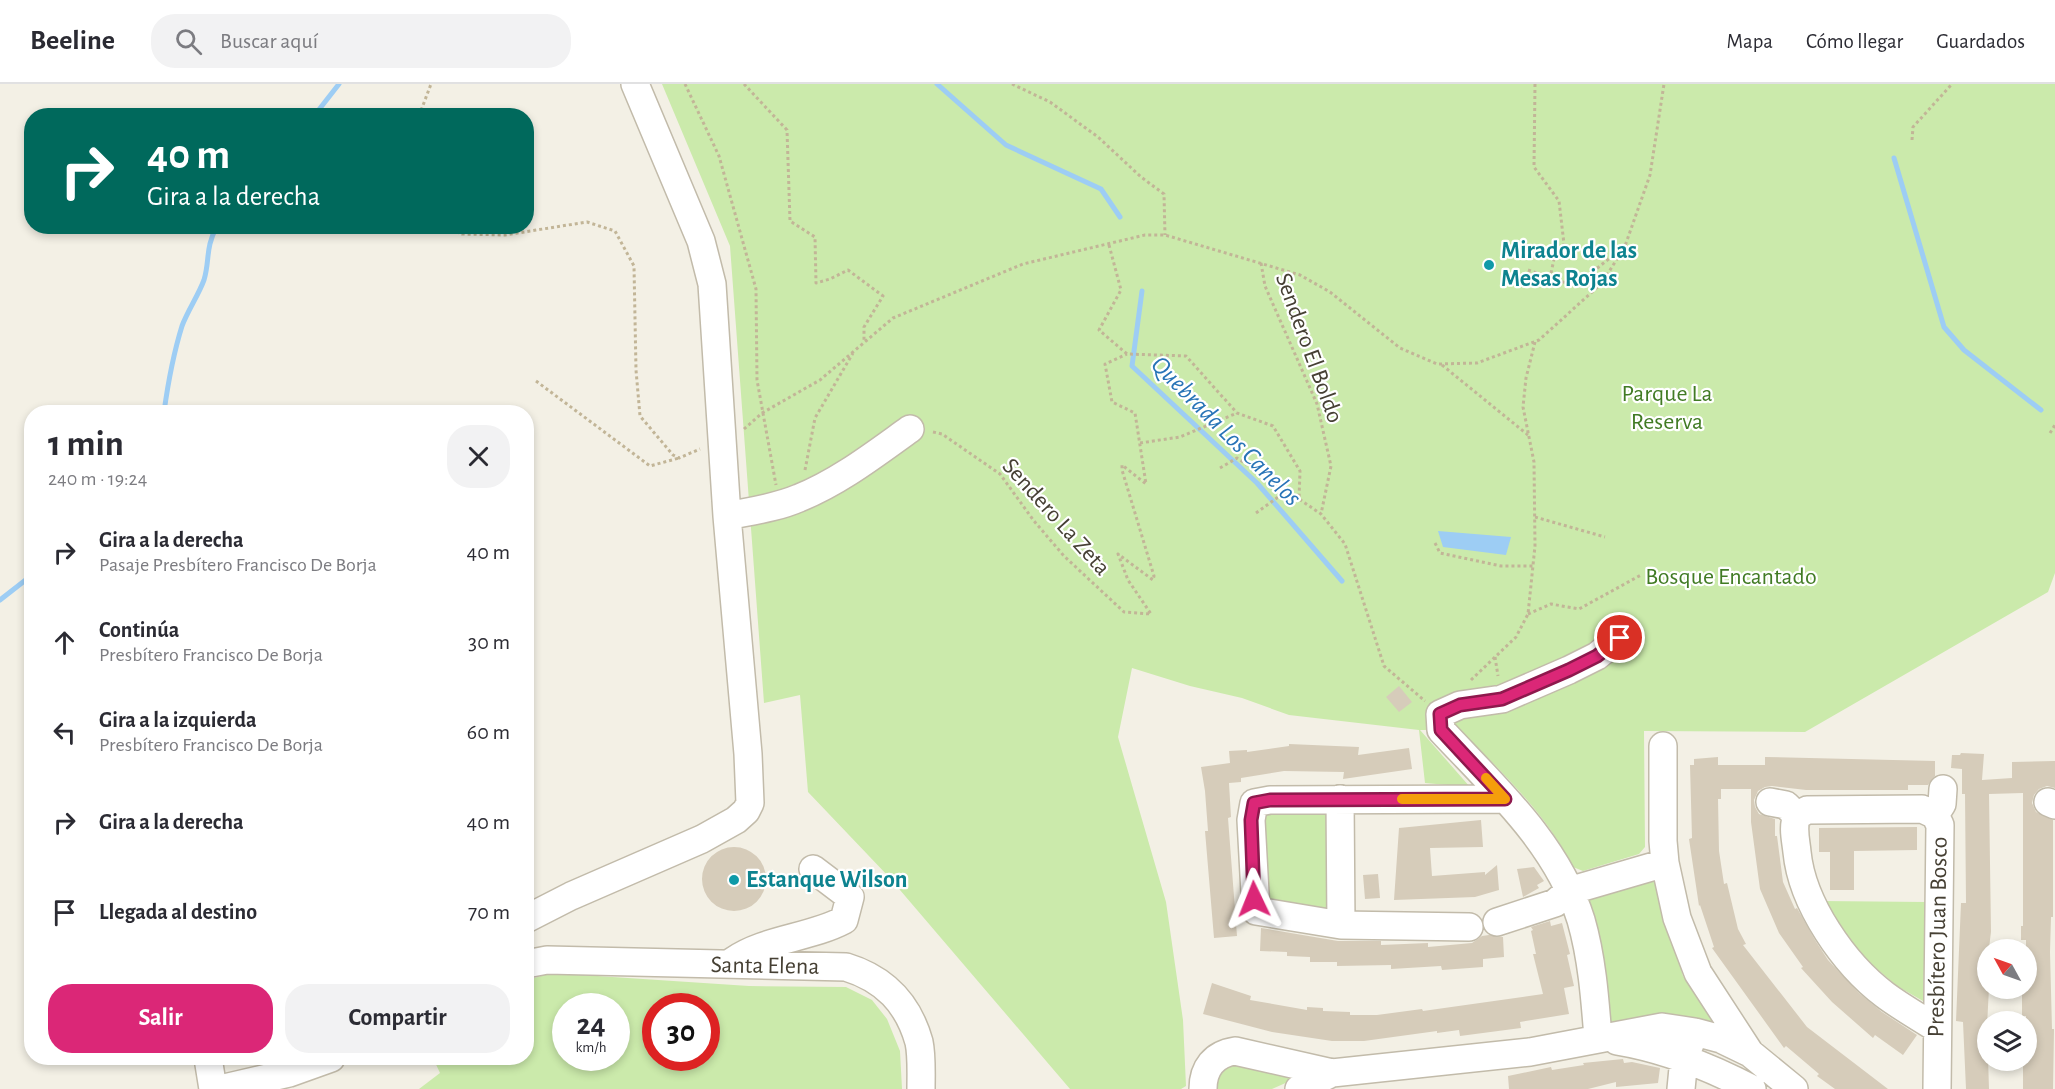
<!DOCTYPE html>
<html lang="es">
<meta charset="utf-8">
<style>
:root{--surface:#fff;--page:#f2f2f3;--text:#2b2b33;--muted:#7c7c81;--line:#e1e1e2;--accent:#db2777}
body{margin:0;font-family:"Alegreya Sans",sans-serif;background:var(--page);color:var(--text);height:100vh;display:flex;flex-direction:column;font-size:22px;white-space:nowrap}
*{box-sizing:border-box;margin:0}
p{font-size:20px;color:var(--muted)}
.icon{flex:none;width:33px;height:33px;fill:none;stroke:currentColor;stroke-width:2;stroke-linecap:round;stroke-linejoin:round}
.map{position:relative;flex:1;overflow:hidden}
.panel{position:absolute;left:24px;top:321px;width:510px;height:660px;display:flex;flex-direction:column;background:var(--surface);border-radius:24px;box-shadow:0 3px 9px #0003}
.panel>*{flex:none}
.hud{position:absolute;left:24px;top:24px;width:510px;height:126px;border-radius:24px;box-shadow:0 3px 9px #0003;background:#00695c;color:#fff;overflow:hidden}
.needle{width:39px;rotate:310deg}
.fabs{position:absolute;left:1977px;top:855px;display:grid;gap:12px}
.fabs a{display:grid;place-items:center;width:60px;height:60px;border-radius:50%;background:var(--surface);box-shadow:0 3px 9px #0003;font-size:30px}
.speed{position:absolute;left:552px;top:909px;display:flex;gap:12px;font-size:30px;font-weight:700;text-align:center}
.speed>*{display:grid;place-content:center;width:78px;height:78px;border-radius:50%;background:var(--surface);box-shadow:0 3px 9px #0003;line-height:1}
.speed small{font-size:15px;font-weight:400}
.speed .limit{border:9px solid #d22;background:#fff;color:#111}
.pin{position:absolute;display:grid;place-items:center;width:51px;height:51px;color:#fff;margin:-26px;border:3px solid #fff;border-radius:50%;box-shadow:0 2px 6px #0007}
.me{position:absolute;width:66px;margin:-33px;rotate:358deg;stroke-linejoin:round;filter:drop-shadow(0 0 4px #0008)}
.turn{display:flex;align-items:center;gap:21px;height:126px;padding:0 24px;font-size:27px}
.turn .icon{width:78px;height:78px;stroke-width:2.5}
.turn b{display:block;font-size:42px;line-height:51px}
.round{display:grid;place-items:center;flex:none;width:63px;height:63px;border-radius:24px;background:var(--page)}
.headline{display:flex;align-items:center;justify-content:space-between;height:102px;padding:0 24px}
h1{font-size:36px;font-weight:700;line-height:45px}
.primary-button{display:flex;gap:12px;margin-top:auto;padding:12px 24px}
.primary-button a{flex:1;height:69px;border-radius:24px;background:var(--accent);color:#fff;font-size:24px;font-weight:700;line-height:69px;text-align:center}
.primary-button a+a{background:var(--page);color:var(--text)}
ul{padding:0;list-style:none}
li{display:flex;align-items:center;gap:18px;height:90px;padding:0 24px}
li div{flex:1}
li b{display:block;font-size:22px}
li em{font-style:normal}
header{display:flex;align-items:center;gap:36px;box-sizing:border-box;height:84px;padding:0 30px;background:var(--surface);border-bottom:2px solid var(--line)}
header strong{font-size:28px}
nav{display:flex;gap:33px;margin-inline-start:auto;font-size:21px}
.search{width:420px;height:54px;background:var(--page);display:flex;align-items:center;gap:15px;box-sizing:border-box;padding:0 21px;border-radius:24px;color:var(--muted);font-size:22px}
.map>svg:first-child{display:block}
.green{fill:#cbeaab;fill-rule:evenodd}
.water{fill:#9dcdf4}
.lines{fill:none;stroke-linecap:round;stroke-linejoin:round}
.stream{stroke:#9dcdf4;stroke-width:5}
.building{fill:#d6ccba}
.minor-casing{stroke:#c2bbaa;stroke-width:30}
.path{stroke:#c2b597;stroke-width:3;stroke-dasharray:3 3;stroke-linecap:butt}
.minor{stroke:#fff;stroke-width:27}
.route-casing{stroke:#8e194d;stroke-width:15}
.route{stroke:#db2777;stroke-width:10}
.slow{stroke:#f59e0b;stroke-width:10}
.culture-dot{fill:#0f9aa8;stroke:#fff;stroke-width:2}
.labels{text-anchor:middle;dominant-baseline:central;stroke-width:4.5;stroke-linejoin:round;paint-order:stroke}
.culture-label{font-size:24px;font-weight:bold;fill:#0d838f;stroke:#fff;text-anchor:start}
.street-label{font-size:24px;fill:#464034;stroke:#fff}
.park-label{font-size:24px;fill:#417b24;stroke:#fff}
.water-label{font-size:26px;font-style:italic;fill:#2874b7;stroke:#fff}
</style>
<header>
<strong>Beeline</strong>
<div class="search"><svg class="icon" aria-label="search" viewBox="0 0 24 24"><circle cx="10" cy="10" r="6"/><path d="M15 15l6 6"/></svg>Buscar aquí</div>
<nav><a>Mapa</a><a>Cómo llegar</a><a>Guardados</a></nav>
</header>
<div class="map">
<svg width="2055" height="1005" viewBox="0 0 2055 1005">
<rect width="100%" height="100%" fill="#f3f0e5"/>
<path class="green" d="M662,0H2055V489L2048,508L1805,648L1644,647L1645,763L1639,770L1583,787L1573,783C1547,731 1501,687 1460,646H1420L1470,703L1425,699L1419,646L1289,631L1242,614L1190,602L1132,584L1118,653L1166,818L1183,936L1186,1002L1181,1005H1070L888,792L808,708L800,611L764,619L730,162Z
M1328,725L1331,827L1269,824L1263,726Z
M1655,794L1683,892L1718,944L1621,940L1608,936L1584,823L1593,810Z
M1821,817L1926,818L1923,917L1897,902L1858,869Z
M552,889L749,902L846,903L872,916L887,935L900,967L902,1005H419L440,989L433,974H526L527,896ZM566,922H616V974H566ZM656,922H706V974H656Z
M1233,974L1308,989L1272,1005H1212L1215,986Z"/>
<path class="water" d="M1438,447L1511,453L1506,471L1443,463Z"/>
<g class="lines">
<path class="stream" d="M937,0L1006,61L1101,105L1120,133
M314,32L339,0
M1894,74L1944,243L1964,266L2041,326
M1142,207L1132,282L1257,399L1342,497
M164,328C168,299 173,271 182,242C188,226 198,212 204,196C210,176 205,164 217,142
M0,516L32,491"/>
</g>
<path class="building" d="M1399,602L1412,618L1399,628L1386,613Z
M1289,660L1359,663L1358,671L1409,664L1412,685L1343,695L1344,688L1284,687L1241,694V698L1229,699L1231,733L1228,734L1237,852L1214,854L1205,747H1208L1205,707L1201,683L1230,679L1229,667L1247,666V668L1289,662Z
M1961,669L1984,670L1982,696L2012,694V678L2055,677V704L2047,702L2039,705L2034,711L2032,719L2036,728L2053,736V833H2051L2050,868L2052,945H2054L2053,1005H2023V976H2026V932H2022V904H2026V856H2021V842H2023V709L1989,710L1991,848L1989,864H1988L1989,904L1987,942L1989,1005H1966L1963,938L1956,937L1961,819H1966L1965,710H1962V685L1951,684L1952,671H1960Z
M1718,673V681H1765V673L1935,677V692L1928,701H1908V706H1806L1772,702L1765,703L1758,707L1754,716L1755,723L1759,730L1775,735V752H1777L1783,798L1795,825L1797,824L1815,856L1828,876L1859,909L1882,928L1917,951L1903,971L1875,951L1873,954L1832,918L1801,884L1803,883L1779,849L1760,805L1751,738V705H1721V715H1718L1719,767L1724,800L1727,799L1738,845L1746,860L1743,861L1807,943L1888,1005H1835L1817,992L1819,990L1786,962L1784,964L1712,864L1714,863L1700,821L1699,822L1689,755L1692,754L1690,681H1694V675Z
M1481,736L1483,763L1430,764L1432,792L1485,788V791L1497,781L1499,806L1475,813L1394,816L1399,744Z
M1917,743V766L1854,767V806H1830V768H1819V744Z
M702 795a32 32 0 1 1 64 0a32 32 0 1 1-64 0Z
M1534,783L1544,797L1537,801L1539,804L1523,813L1517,785Z
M1378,790L1380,814L1365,815L1363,791Z
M1550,837L1551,842L1562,839L1570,870L1567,871L1574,902L1564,904L1569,930L1520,938L1521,944L1460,952L1459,946L1437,949V947L1364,957H1332L1272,948L1203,930L1212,899L1251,912L1250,916L1307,926V923L1323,924V927L1350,928V931H1377L1422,925L1423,927L1543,910L1533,870H1536L1531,847L1533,846L1531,843Z
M1261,844L1338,857H1381V861L1428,859V863L1472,859L1482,852L1489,851L1503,853L1504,873L1483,875V883L1442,886L1441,882L1391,885V881L1337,882V878H1310V873L1287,872V868L1260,867Z
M1623,975L1624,979L1632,978L1660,984L1658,999L1616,1003V998L1588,1005H1509L1508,992L1551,983L1552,986L1584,981L1583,979Z"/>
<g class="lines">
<g class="minor-casing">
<path id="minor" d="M727,432C751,427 776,424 799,414C839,398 875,370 910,345
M1663,662V757L1665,779L1677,834L1698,889L1750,969
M1340,715L1341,841
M1770,718L1786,721L1797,732
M2048,718L2055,721
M1935,731L1922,725L1807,726L1797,732C1792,743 1796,757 1797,768C1802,820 1844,880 1885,911C1901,923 1919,933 1936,944
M1935,731L1940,741L1937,1005
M1935,731L1942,720L1943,705
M526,835L571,812L702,755L736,736L746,727L750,719L748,670L727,432L712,200L701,157L635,0
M1497,838L1555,819L1569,807L1665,779
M1469,843L1341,841L1256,827L1251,736L1254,719L1270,716L1505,715
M733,877C764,855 810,854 844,836L850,813L813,785
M526,880L547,876L846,883C885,895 908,919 919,958C922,972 921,990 921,1005
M1598,954C1595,915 1592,874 1581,836C1557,759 1494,703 1441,646L1440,630L1460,621L1502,615L1569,586L1597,572L1619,554
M1617,957C1665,965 1708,982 1752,1005
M208,974L213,1005
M220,1005L289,989L331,974
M1203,1005C1203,984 1214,970 1235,967L1332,989L1530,968L1662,943L1695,948L1721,955L1750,969L1794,1005
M1299,1005L1332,989
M1681,1005L1684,974L1690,960"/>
</g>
<path class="path" d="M685,0L719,72L756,205L757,296L776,401
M744,0L787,46L790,137L815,153L816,199L830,195L848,186L883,212L864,243V258
M1012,0L1050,18L1098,53L1141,93L1164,110L1165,151
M1535,0L1534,83L1559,117L1564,160L1554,175L1550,194
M419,32L431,0
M1912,56L1913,43L1952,0
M439,142L462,150L505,151L587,138L615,147L634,182L636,286L640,332L673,371L679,374L700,365
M1109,161L1121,206L1099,246L1127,270L1186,272L1237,329L1273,342L1300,387L1299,415L1321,430L1345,460L1384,582L1425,617
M1261,179L1265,202L1317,320L1331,382L1321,430
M1528,186L1575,202L1621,165
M1442,281L1528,351
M536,297L650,382L679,374
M744,345L762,329L820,296L893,234L1023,180L1145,151H1165L1300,191L1330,208L1400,264L1437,280L1477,279L1539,256L1602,199L1625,162L1650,91L1664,0
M933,348L942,350L1000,390L1034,437L1064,472L1124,528L1151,530L1128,496L1118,470L1153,496L1154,492L1122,386V381L1146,400L1135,329L1112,318L1105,280L1127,270
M2050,349L2055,341
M1140,359L1180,353L1237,329
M1220,384L1237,374L1299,415
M805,386L815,334L853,269
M1256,429L1285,408
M1535,433L1605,453
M1435,459L1440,469L1501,482H1533
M1528,530L1551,520L1579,525L1641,491
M1495,573L1498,592
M1471,596L1516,553L1528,530L1535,462L1534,378L1523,323L1526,294L1535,258"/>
<use href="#minor" class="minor"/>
</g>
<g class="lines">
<g class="route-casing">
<path id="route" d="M1254,815L1251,736L1254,719L1270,716L1505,715L1441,646L1440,630L1460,621L1502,615L1569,586L1597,572L1620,554"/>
</g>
<use href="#route" class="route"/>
<path class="slow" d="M1402,715H1505L1486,694"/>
</g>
<g class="culture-dot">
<circle cx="1489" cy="181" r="6"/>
<circle cx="734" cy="796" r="6"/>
</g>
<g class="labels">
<g class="culture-label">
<text x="1501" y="167">Mirador de las<tspan x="1501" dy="28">Mesas Rojas</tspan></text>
<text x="746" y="796">Estanque Wilson</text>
</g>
<g class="street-label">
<text transform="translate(1309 264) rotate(70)">Sendero El Boldo</text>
<text transform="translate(1056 433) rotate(48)">Sendero La Zeta</text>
<text transform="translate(1938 853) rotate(-89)">Presbítero Juan Bosco</text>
<text transform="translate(765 882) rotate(1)">Santa Elena</text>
</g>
<g class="park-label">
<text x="1667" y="310">Parque La<tspan x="1667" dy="28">Reserva</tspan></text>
<text x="1731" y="493">Bosque Encantado</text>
</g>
<g class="water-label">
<text transform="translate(1226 347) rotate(45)">Quebrada Los Canelos</text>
</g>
</g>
</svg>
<div class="fabs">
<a><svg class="needle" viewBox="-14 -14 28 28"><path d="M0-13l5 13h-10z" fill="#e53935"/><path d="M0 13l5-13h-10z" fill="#7c7c81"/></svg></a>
<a><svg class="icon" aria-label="layers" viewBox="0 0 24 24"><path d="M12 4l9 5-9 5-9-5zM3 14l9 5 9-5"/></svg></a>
</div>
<div class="speed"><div>24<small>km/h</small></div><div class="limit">30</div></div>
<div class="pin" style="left:1620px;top:554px;background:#d93025"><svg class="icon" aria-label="arrive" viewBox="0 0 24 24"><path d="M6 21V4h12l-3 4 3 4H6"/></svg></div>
<svg class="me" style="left:1254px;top:815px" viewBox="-20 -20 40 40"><path d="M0-17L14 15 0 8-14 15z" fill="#db2777" stroke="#fff" stroke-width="4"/></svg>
<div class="hud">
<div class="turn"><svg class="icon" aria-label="right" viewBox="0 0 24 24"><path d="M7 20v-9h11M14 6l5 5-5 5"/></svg><div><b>40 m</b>Gira a la derecha</div></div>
</div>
<section class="panel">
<div class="headline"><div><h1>1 min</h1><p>240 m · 19:24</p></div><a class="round"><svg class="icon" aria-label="close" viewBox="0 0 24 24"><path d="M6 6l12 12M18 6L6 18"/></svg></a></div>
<ul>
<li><svg class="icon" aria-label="right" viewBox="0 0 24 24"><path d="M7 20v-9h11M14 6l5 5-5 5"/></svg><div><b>Gira a la derecha</b><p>Pasaje Presbítero Francisco De Borja</p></div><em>40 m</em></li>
<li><svg class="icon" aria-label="ahead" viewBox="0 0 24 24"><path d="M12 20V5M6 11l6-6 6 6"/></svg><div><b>Continúa</b><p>Presbítero Francisco De Borja</p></div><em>30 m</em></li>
<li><svg class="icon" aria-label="left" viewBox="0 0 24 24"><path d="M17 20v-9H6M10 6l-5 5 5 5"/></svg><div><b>Gira a la izquierda</b><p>Presbítero Francisco De Borja</p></div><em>60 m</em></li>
<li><svg class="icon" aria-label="right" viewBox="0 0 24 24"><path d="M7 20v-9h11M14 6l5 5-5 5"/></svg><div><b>Gira a la derecha</b></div><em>40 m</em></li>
<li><svg class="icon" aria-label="arrive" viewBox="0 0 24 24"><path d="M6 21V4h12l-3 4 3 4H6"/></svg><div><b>Llegada al destino</b></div><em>70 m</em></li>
</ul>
<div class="primary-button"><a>Salir</a><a>Compartir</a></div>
</section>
</div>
